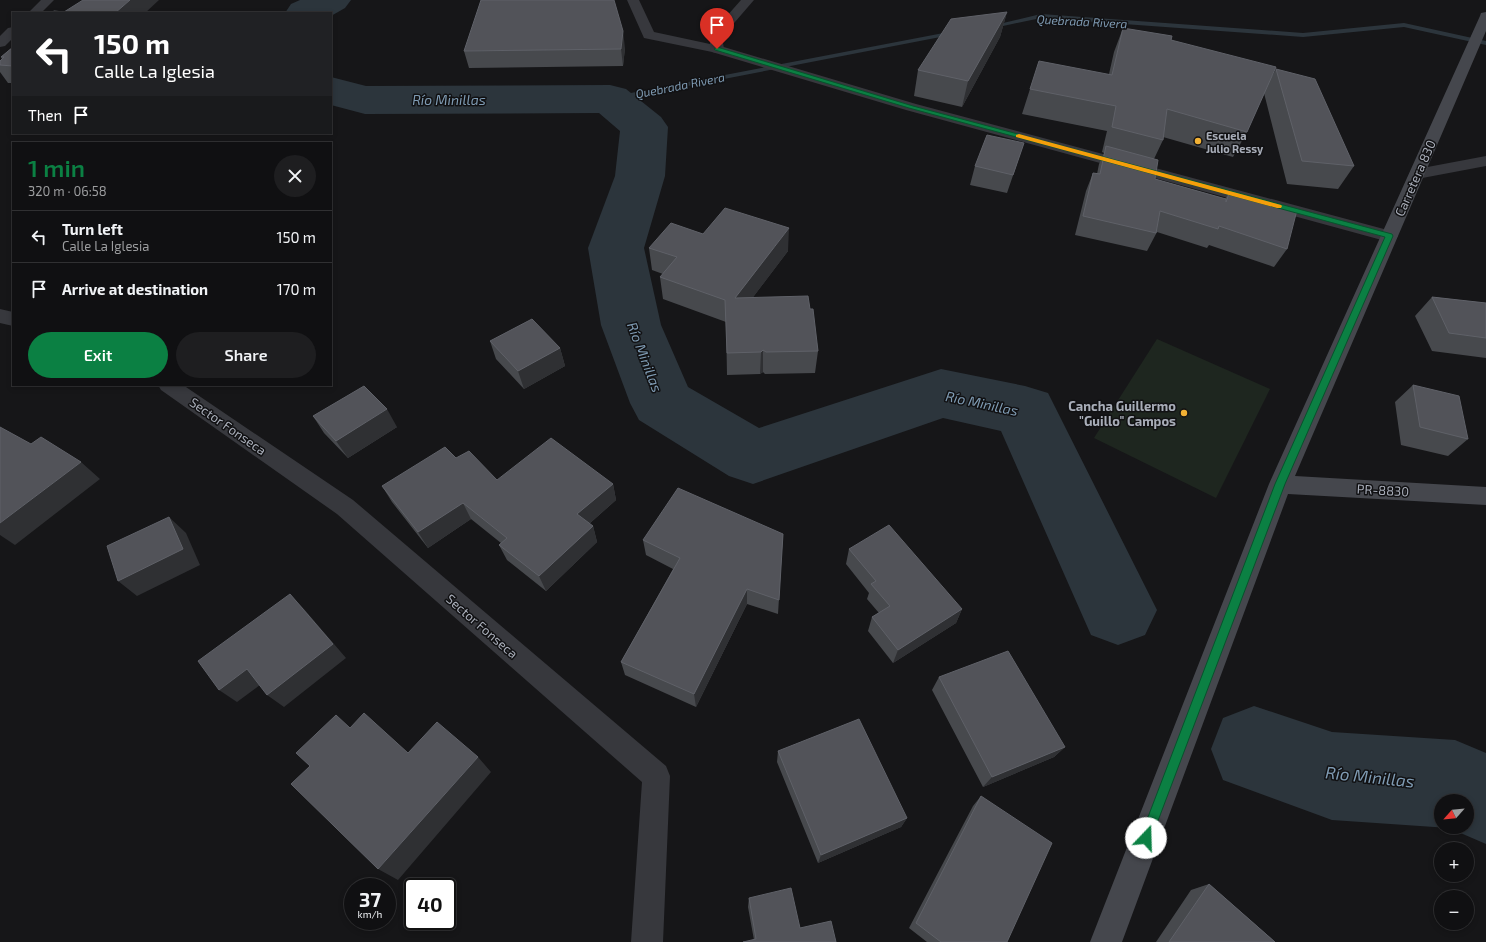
<!DOCTYPE html>
<meta charset="utf-8">
<style>
:root{--surface:#101012;--page:#1e1e20;--text:#f1f3f6;--muted:#9c9d9f;--line:#303032;--accent:#0b8043}
body{margin:0;font-family:"Exo 2",sans-serif;background:var(--page);color:var(--text);height:100vh;display:flex;flex-direction:column;font-size:15px;white-space:nowrap}
*{box-sizing:border-box;margin:0}
p{font-size:13px;color:var(--muted)}
.icon{flex:none;width:22px;height:22px;fill:none;stroke:currentColor;stroke-width:2;stroke-linecap:round;stroke-linejoin:round}
.map{position:relative;flex:1;overflow:hidden}
.details{position:absolute;left:12px;top:142px;width:320px;height:244px;display:flex;flex-direction:column;background:var(--surface);border-radius:0px;box-shadow:0 2px 6px #0003,0 0 0 1px var(--line)}
.details>*{flex:none}
.banner{position:absolute;left:12px;top:12px;width:320px;height:122px;border-radius:0px;box-shadow:0 2px 6px #0003,0 0 0 1px var(--line);background:#202124;color:#fff;overflow:hidden}
.needle{width:26px;rotate:243deg}
.tools{position:absolute;left:1434px;top:794px;display:grid;gap:8px}
.tools a{display:grid;place-items:center;width:40px;height:40px;border-radius:50%;background:var(--surface);box-shadow:0 2px 6px #0003,0 0 0 1px var(--line);font-size:20px}
.speed{position:absolute;left:344px;top:878px;display:flex;gap:8px;font-size:20px;font-weight:700;text-align:center}
.speed>*{display:grid;place-content:center;width:52px;height:52px;border-radius:50%;background:var(--surface);box-shadow:0 2px 6px #0003,0 0 0 1px var(--line);line-height:1}
.speed small{font-size:10px;font-weight:400}
.speed .limit{border:2px solid #111;border-radius:6px;background:#fff;color:#111}
.pin{position:absolute;display:grid;place-items:center;width:34px;height:34px;color:#fff;margin:-41px -17px;border-radius:50% 50% 50% 0;rotate:-45deg;box-shadow:0 0 4px #0007}
.pin .icon{rotate:45deg}
.me{position:absolute;width:44px;margin:-22px;rotate:21deg;stroke-linejoin:round;filter:drop-shadow(0 0 3px #0008)}
.turn{display:flex;align-items:center;gap:14px;height:84px;padding:0 16px;font-size:18px}
.turn .icon{width:52px;height:52px;stroke-width:2.5}
.turn b{display:block;font-size:28px;line-height:34px}
.then{display:flex;align-items:center;height:38px;padding:0 16px;background:#0003;gap:8px;font-size:15px}
.round{display:grid;place-items:center;flex:none;width:42px;height:42px;border-radius:21px;background:var(--page)}
.headline{display:flex;align-items:center;justify-content:space-between;height:68px;padding:0 16px}
h1{font-size:24px;font-weight:600;line-height:30px;color:var(--accent)}
.primary-button{display:flex;gap:8px;margin-top:auto;padding:8px 16px}
.primary-button a{flex:1;height:46px;border-radius:24px;background:var(--accent);color:#fff;font-size:16px;font-weight:600;line-height:46px;text-align:center}
.primary-button a+a{background:var(--page);color:var(--text)}
ul{padding:0;list-style:none}
li{display:flex;align-items:center;gap:12px;height:52px;padding:0 16px;border-top:1px solid var(--line)}
li div{flex:1}
li b{display:block;font-size:15px}
li em{font-style:normal}
.map>svg:first-child{display:block}
.green{fill:#1e261f}
.lines{fill:none;stroke-linecap:round;stroke-linejoin:round}
.stream{fill:#2c353c;fill-rule:evenodd}
.river{fill:#2c353c;fill-rule:evenodd}
.lane{fill:#37383d;fill-rule:evenodd}
.street{fill:#37383d;fill-rule:evenodd}
.secondary{fill:#45474d;fill-rule:evenodd}
.wall{fill:#47494d}
.shaded-wall{fill:#2f3033}
.building{fill:#525359;stroke:#5f6168}
.route{fill:#0b8043;stroke:#07532c}
.slow{fill:#f59e0b}
.poi-dot{fill:#f2b134;stroke:#111113;stroke-width:1.5}
.labels{text-anchor:middle;dominant-baseline:central;stroke-width:3;stroke-linejoin:round;paint-order:stroke}
.far-poi-label{font-size:11px;font-weight:bold;fill:#a8adb8;stroke:#111113;text-anchor:start}
.far-water-label{font-size:12px;font-style:italic;fill:#7f9bb3;stroke:#111113}
.street-label{font-size:13px;fill:#a8adb8;stroke:#111113}
.poi-label{font-size:13px;font-weight:bold;fill:#a8adb8;stroke:#111113;text-anchor:end}
.water-label{font-size:14px;font-style:italic;fill:#7f9bb3;stroke:#111113}
.near-water-label{font-size:17px;font-style:italic;fill:#7f9bb3;stroke:#111113}
</style>
<div class="map">
<svg width="1486" height="942" viewBox="0 0 1486 942">
<rect width="100%" height="100%" fill="#161618"/>
<path class="green" d="M1157,339L1270,389L1216,498L1094,438Z"/>
<g class="lines">
<path class="stream" d="M1041,14L1303,33L1404,23L1486,41V45L1404,27L1303,37L1041,18L989,29L986,27Z
M954,31L956,32V34L610,101L606,99L610,97Z"/>
<path class="river" d="M300,0H351L345,8L331,16V13H285L291,4Z
M331,77L366,86L610,85L626,89L661,117L668,127L665,176L644,248L661,325L688,387L759,428L941,369L1025,386L1048,393L1157,610L1145,635L1118,645L1091,635L1001,431L943,418L753,484L729,476L639,420L630,403L601,325L588,248L615,176L620,131L599,113L365,114L331,105Z
M1254,706L1332,732L1455,740L1486,753V844L1449,828L1332,820L1223,780L1211,749L1223,718ZM1441,801H1467V827H1441Z"/>
<path class="lane" d="M627,0H639L654,32L710,44V37L711,34L741,0H754L722,37L724,49L722,52L717,53L644,38Z
M1486,156V166L1417,179L1412,177L1409,174L1412,171L1417,169Z"/>
<path class="street" d="M41,0H54L41,13H28Z
M13,27V38L5,46L0,47V36L8,28Z
M717,45L916,104L1395,232L1398,236L1395,240L1389,242L906,110L712,52L710,49L712,46Z
M0,309L13,312V326L0,323Z
M158,385H183L353,500L666,766L670,776L663,942H631L642,782L337,514L161,390Z"/>
<path class="secondary" d="M1486,12V31L1295,476L1486,487V505L1288,494L1122,942H1090L1269,484L1480,16L1481,13Z"/>
</g>
<path class="wall" d="M1007,12L1000,37L962,107L914,96L918,70Z
M1123,28L1171,40L1267,85L1276,69L1354,166L1338,189L1287,184L1264,93L1247,132L1233,157L1163,137V140L1154,159L1155,179L1225,199L1230,191L1287,249L1274,267L1209,245L1207,248L1157,232L1147,251L1075,235L1086,191L1093,173L1097,174L1099,164L1104,153L1102,152L1107,131L1022,114L1030,89L1109,74L1114,52Z
M13,47V83H8L0,72V61L2,59L1,57Z
M625,48L623,66L469,68L464,51Z
M1024,143L1007,193L970,185L975,166Z
M703,234L788,251L753,297L810,309L818,351L815,373L765,374L763,372L760,374L727,375L726,322L663,299L660,277L663,274L652,270L649,248Z
M1432,297L1486,303V358L1432,351L1415,316Z
M490,341L560,348L565,366L524,389L496,359Z
M1413,385L1468,439L1448,456L1401,445L1395,402Z
M313,416L397,427L348,458L324,433Z
M456,458L497,480L613,484L616,500L589,524L593,526L597,542L546,591L507,560L499,545L501,543L471,519L428,548L392,502L382,486Z
M783,534L778,614L747,604L696,707L625,675L621,662L673,569L646,555L643,540Z
M849,549L962,609L956,623L893,663L868,631L872,617L879,613L867,599L869,593L846,564Z
M939,677L1065,747L1054,757L983,787L932,690Z
M778,751L907,818L901,827L818,863L777,762Z
M981,796L1007,942H927L909,928L973,806Z
M1209,884L1275,942H1156L1191,890Z
M749,898L800,928L754,940L748,907Z"/>
<path class="shaded-wall" d="M130,0H159L145,13H115Z
M1007,12L1000,37L962,107L968,81Z
M623,31L625,48L623,66L621,49Z
M789,228L788,251L736,320L735,298Z
M560,348L565,366L524,389L518,371Z
M763,350V372L760,374L761,352Z
M387,409L397,427L348,458L336,441Z
M81,462L100,479L15,545L0,535V523Z
M613,484L616,500L582,530L577,514Z
M463,503L471,519L428,548L418,532Z
M169,517L186,533L200,565L137,596L118,581Z
M593,526L597,542L546,591L539,576Z
M747,589V604L696,707L694,694Z
M290,594L304,609L346,658L284,707L267,695Z
M962,609L956,623L893,663L898,650Z
M247,669L264,682L237,702L219,690Z
M1065,747L1054,757L983,787L992,777Z
M478,757L491,772L398,880L378,869Z
M907,818L901,827L818,863L821,855Z"/>
<path class="building" d="M83,0H130L115,13H51L54,11L64,12Z
M481,0H614L623,31L621,49L464,51Z
M1007,12L968,81L918,70L951,19Z
M1123,28L1172,36L1171,40L1276,67L1247,132L1167,109L1163,140L1112,127L1116,106L1030,89L1039,61L1112,75Z
M13,47V66L0,65V61L4,57H1Z
M1276,69L1315,79L1354,166L1302,161Z
M987,135L1024,143L1013,175L975,166Z
M1106,146L1158,160L1155,179L1226,199V202L1230,191L1297,210L1287,249L1219,226L1218,229L1160,211L1156,233L1083,216L1093,173L1100,174Z
M725,208L789,228L735,298L808,296L810,309H813L818,351L766,352L763,350L761,352L727,353L725,300L660,277L677,257L649,248L671,223L703,234Z
M1432,297L1486,303V338L1449,333Z
M532,319L560,348L518,371L490,341Z
M1413,385L1459,396L1468,439L1420,427Z
M364,386L387,409L336,441L313,416Z
M0,427L31,444L41,437L81,462L0,523Z
M551,438L613,484L577,514L593,526L539,576L499,545L507,538L463,503L418,532L382,486L445,447L456,458L469,451L497,480Z
M678,488L783,534L779,600L747,589L694,694L621,662L680,558L643,540Z
M169,517L183,549L118,581L107,546Z
M889,525L962,609L898,650L872,617L890,606L871,584L876,581L849,549Z
M290,594L333,644L267,695L247,669L219,690L198,661Z
M1008,651L1065,747L992,777L939,677Z
M364,713L408,753L437,722L478,757L378,869L291,784L310,766L296,753L336,715L350,728Z
M859,719L907,818L821,855L778,751Z
M981,796L1052,843L1007,942H941L916,923Z
M1209,884L1275,942H1169Z
M791,888L800,928L831,921L836,942H743L756,939L749,898Z"/>
<path class="route" d="M717,47L913,106L1392,234L1393,236L1285,484L1150,842L1146,844L1142,842L1140,838L1275,484L1385,237L909,108L715,50L714,49Z"/>
<path class="slow" d="M1019,134L1281,205L1282,206L1281,208H1277L1016,137V135Z"/>
<g class="poi-dot">
<circle cx="1198" cy="141" r="4"/>
<circle cx="1184" cy="413" r="4"/>
</g>
<g class="labels">
<g class="far-poi-label">
<text x="1206" y="135">Escuela<tspan x="1206" dy="13">Julio Ressy</tspan></text>
</g>
<g class="far-water-label">
<text transform="translate(1082 21) rotate(3)">Quebrada Rivera</text>
<text transform="translate(680 85) rotate(-11)">Quebrada Rivera</text>
</g>
<g class="street-label">
<text transform="translate(1415 178) rotate(-66)">Carretera 830</text>
<text transform="translate(228 426) rotate(35)">Sector Fonseca</text>
<text transform="translate(1383 490) rotate(3)">PR-8830</text>
<text transform="translate(482 626) rotate(41)">Sector Fonseca</text>
</g>
<g class="poi-label">
<text x="1176" y="406">Cancha Guillermo<tspan x="1176" dy="15">"Guillo" Campos</tspan></text>
</g>
<g class="water-label">
<text x="449" y="99">Río Minillas</text>
<text transform="translate(645 357) rotate(69)">Río Minillas</text>
<text transform="translate(982 403) rotate(12)">Río Minillas</text>
</g>
<g class="near-water-label">
<text transform="translate(1370 776) rotate(6)">Río Minillas</text>
</g>
</g>
</svg>
<div class="tools">
<a><svg class="needle" viewBox="-14 -14 28 28"><path d="M0-13l5 13h-10z" fill="#e53935"/><path d="M0 13l5-13h-10z" fill="#9c9d9f"/></svg></a>
<a>+</a>
<a>−</a>
</div>
<div class="speed"><div>37<small>km/h</small></div><div class="limit">40</div></div>
<div class="pin" style="left:717px;top:49px;background:#d93025"><svg class="icon" aria-label="arrive" viewBox="0 0 24 24"><path d="M6 21V4h12l-3 4 3 4H6"/></svg></div>
<svg class="me" style="left:1146px;top:838px" viewBox="-20 -20 40 40"><circle r="19" fill="#fff"/><path d="M0-13L10 11 0 6-10 11z" fill="#0b8043"/></svg>
<div class="banner">
<div class="turn"><svg class="icon" aria-label="left" viewBox="0 0 24 24"><path d="M17 20v-9H6M10 6l-5 5 5 5"/></svg><div><b>150 m</b>Calle La Iglesia</div></div>
<div class="then">Then<svg class="icon" aria-label="arrive" viewBox="0 0 24 24"><path d="M6 21V4h12l-3 4 3 4H6"/></svg></div>
</div>
<section class="details">
<div class="headline"><div><h1>1 min</h1><p>320 m · 06:58</p></div><a class="round"><svg class="icon" aria-label="close" viewBox="0 0 24 24"><path d="M6 6l12 12M18 6L6 18"/></svg></a></div>
<ul>
<li><svg class="icon" aria-label="left" viewBox="0 0 24 24"><path d="M17 20v-9H6M10 6l-5 5 5 5"/></svg><div><b>Turn left</b><p>Calle La Iglesia</p></div><em>150 m</em></li>
<li><svg class="icon" aria-label="arrive" viewBox="0 0 24 24"><path d="M6 21V4h12l-3 4 3 4H6"/></svg><div><b>Arrive at destination</b></div><em>170 m</em></li>
</ul>
<div class="primary-button"><a>Exit</a><a>Share</a></div>
</section>
</div>
